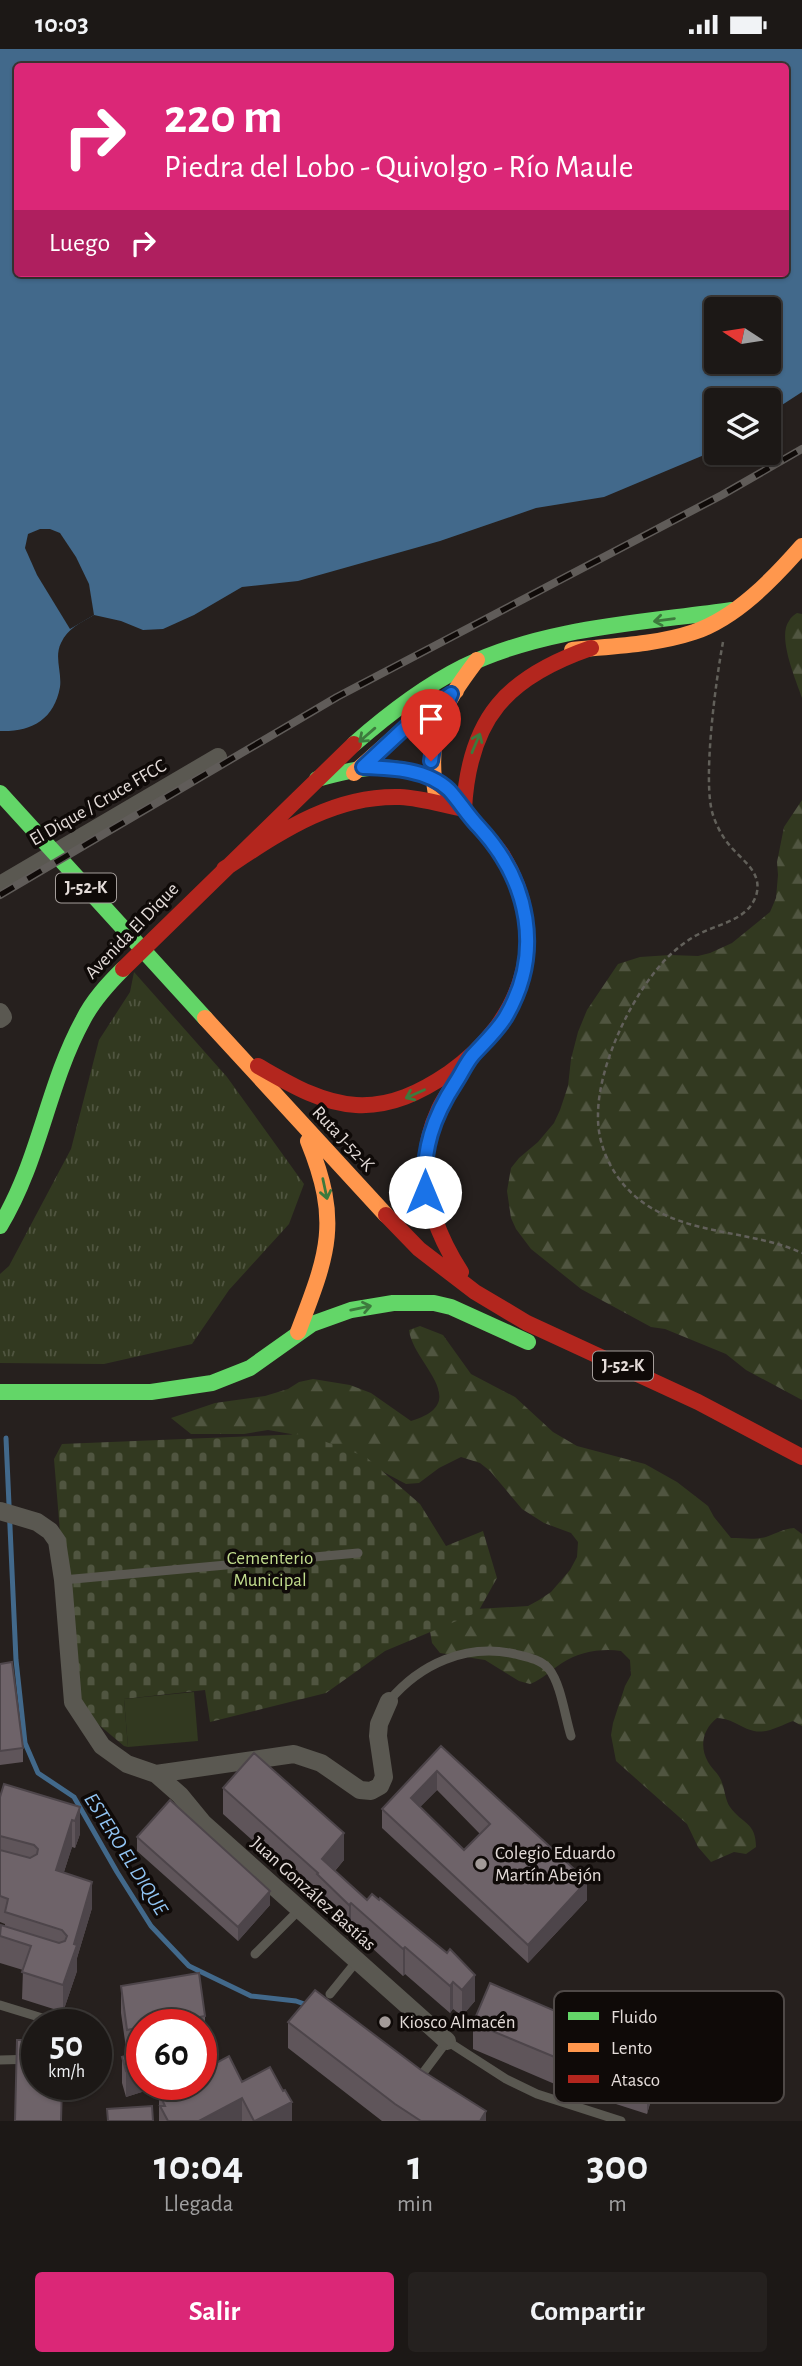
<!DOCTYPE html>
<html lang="es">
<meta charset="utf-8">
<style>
:root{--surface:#1c1816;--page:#25211f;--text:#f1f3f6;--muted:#a0a0a1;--line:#3a3735;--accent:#db2777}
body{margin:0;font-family:"Alegreya Sans",sans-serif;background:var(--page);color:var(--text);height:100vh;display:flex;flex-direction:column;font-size:26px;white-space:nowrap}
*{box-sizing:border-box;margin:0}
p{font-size:23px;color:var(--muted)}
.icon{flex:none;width:38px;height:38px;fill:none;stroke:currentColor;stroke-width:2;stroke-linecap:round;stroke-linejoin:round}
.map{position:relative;height:2072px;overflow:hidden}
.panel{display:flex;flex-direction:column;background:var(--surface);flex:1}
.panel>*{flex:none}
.guide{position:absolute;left:14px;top:14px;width:775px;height:214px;border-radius:7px;box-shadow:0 2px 5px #0004,0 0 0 2px var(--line);background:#db2777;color:#fff;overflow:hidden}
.needle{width:46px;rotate:282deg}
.tools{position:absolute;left:704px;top:248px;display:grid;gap:14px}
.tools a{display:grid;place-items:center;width:77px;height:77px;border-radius:7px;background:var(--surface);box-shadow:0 2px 5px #0004,0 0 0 2px var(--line);font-size:35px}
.speed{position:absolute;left:21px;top:1960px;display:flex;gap:14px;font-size:35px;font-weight:700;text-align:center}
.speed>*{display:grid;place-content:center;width:91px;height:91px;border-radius:50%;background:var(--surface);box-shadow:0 2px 5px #0004,0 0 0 2px var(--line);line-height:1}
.speed small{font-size:18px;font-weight:400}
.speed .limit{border:10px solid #d22;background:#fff;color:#111}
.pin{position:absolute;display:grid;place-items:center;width:60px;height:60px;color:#fff;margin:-72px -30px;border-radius:50% 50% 50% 0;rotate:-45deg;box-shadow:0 0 7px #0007}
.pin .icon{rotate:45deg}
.me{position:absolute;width:77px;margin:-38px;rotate:0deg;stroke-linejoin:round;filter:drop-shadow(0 0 5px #0008)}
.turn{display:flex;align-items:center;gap:24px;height:147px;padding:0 35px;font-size:32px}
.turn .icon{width:91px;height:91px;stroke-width:2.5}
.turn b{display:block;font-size:49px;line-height:60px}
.then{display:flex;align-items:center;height:66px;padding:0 35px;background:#0003;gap:14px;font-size:26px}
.eta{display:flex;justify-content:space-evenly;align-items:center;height:119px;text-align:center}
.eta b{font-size:42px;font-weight:600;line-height:49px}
.action{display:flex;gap:14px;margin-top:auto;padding:14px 35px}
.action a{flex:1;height:80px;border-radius:7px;background:var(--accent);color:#fff;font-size:28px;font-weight:600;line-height:80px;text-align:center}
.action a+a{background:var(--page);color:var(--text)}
.status{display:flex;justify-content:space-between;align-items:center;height:49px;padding:0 35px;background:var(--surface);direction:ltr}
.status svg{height:19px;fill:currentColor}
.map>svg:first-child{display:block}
.grass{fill:url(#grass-tufts)}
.forest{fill:url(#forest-firs)}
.cemetery{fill:url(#cemetery-stones)}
.pitch{fill:#323920}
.water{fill:#42698b;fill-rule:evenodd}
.pier{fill:#26201e}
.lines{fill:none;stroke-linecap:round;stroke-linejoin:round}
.stream{stroke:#42698b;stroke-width:5}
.path{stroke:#62605a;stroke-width:2.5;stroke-dasharray:5 3.5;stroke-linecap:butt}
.lane{stroke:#5a5851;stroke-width:9}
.street{stroke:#5a5851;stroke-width:18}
.fast{stroke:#63d668;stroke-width:16}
.slow{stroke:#ff974d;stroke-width:16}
.jam{stroke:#b3261e;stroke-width:16}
.rail-casing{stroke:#605c59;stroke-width:8}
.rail{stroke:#0f0a08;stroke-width:5;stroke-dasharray:16;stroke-linecap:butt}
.wall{fill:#5f555a;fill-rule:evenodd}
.shaded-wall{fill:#4d454a}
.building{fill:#6e6369;stroke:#4d454a;stroke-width:2;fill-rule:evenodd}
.oneway{stroke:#3d7a3d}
.route-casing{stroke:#114b97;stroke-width:18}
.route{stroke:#1a73e8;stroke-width:12}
.poi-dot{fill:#a29a98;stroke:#0f0a08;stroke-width:2.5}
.labels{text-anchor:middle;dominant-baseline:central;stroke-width:7;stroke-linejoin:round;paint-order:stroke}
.shield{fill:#0f0a08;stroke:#a49d9a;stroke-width:2}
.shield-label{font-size:18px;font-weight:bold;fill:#e4dcd9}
.street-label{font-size:19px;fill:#e4dcd9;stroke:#0f0a08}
.park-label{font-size:19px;fill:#c1dc8d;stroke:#0f0a08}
.poi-label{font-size:19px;fill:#e4dcd9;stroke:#0f0a08;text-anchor:start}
.water-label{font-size:21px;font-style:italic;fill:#91c4f3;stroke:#0f0a08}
.key{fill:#0f0a08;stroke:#4f4947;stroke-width:2}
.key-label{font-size:19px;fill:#e4dcd9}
</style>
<div class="status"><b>10:03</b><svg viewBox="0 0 49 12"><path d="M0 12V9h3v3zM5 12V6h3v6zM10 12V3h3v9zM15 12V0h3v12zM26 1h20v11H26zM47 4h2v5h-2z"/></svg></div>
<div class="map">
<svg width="802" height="2072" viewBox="0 0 802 2072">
<defs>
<pattern id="grass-tufts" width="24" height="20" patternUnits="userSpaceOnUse" patternTransform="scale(1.75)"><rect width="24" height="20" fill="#323920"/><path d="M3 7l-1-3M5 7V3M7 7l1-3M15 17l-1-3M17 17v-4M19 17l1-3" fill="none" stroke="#505540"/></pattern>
<pattern id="forest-firs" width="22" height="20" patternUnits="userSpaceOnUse" patternTransform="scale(1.75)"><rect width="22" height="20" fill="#323920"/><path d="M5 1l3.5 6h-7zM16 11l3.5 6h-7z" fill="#505540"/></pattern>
<pattern id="cemetery-stones" width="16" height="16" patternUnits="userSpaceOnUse" patternTransform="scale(1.75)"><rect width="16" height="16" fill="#323920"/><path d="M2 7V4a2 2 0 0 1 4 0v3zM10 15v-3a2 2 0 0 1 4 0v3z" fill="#505540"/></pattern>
</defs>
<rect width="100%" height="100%" fill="#26201e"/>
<path class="grass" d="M134,923L227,1028L304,1135L289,1175L229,1241L192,1295L104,1315L0,1314V1225L9,1217L71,1100L99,991L130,943Z"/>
<path class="forest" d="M797,564L802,565V649C796,631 777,588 789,572C791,568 794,566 797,564Z
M802,751V1351L746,1321L726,1305L665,1280L651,1278L581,1240L531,1200L516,1180L511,1169L507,1142L511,1119L519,1109L538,1093L554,1074L560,1061L568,1037L571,1010L578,983L587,961L618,915L640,908L670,906L698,907L710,904L732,894L770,863L776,849L778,826L777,813L784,778Z
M420,1277L443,1286L471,1325L515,1348L553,1383L577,1397L645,1415L677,1433L708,1457L714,1468L731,1489C743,1489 754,1491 766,1488C777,1484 783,1480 794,1479L802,1485V1677L793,1672C782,1676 767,1685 754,1682C740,1679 734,1670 717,1669C703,1680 699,1697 708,1713C712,1720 718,1724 721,1731C725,1740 725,1751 730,1758C742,1775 756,1773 756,1798L746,1805L734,1803L711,1813L698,1798L687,1775L616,1712L611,1686L613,1674L625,1637L631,1626L630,1611L621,1602C601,1599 579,1603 562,1614C551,1621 543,1630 530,1635L519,1632L485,1611L440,1604L432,1594L430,1582L476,1560L528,1557L539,1551L551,1543L570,1521L577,1508L578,1493L571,1484L544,1474L522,1460L490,1422L480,1414L461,1408L439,1419L419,1434L406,1435L374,1418L302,1392L291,1385L268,1381L244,1385H191L171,1369L215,1354L265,1347L288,1340L299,1333L313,1330L350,1336L371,1344L411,1372C474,1353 413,1315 409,1281Z"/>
<path class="cemetery" d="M305,1385L366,1408L420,1455L446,1497L483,1482L497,1529L478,1563L385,1602L326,1644L210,1673L205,1641L124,1650L128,1698L124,1697L74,1655L54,1410L62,1395Z"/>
<path class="pitch" d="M194,1643L198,1692L128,1698L124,1650Z"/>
<path class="water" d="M0,0H802V343L768,365V352H716V401L604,448L536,459L440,492L298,532L242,538L194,566L163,580L143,581L121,572L94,566C80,574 68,579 61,594C54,608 62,623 60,638C54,671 31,683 0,682ZM18,18H786V224H18ZM716,261H768V313H716Z"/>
<path class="pier" d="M40,480H50L60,484L76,508L89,535L94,566L70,580L37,526L25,499L28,485Z"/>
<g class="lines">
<path class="stream" d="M6,1389L16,1611L25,1694L38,1724L74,1748L117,1823L151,1877L189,1917L251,1947L296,1952L307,1956"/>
<path class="path" d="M723,593C716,630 702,733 713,766C717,778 723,789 731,798C744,813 763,824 756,847C747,871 721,874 701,884C690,889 680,897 671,905C634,940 598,1015 598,1066C597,1105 621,1143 655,1161C700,1186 756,1183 802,1204"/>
<path class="lane" d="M63,1531L358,1504
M389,1652C420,1615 466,1594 515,1605C527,1608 540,1610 549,1620C561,1635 565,1668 571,1687
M255,1905L299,1861
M330,1945L356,1913
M0,1956L65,1976
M0,2011L37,2010
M423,2024L447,1992L506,2030L537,2045L621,2072"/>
<path class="street" d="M0,836L218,708
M0,963L3,968L0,970
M0,1462L37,1473L50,1482L57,1492L63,1531L73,1653L102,1697L127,1715L156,1725L294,1705L321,1714L360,1741L371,1742L380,1737L384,1728L378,1687L379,1675L389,1652
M156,1725L180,1746L203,1774L447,1992"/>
<path class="fast" d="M354,695C387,666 423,638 463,618C545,578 642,574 732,561
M317,730C356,719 386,712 426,727
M0,744L205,969
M0,1177C40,1111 47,1037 83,971C93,951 108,935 123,920
M0,1343H151L212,1334L250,1319L312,1275L351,1261L393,1254H434L451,1258L528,1293"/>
<path class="slow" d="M572,601C612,597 655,596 694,583C736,569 773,530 802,497
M354,724L408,676L456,642
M436,746C426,685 441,659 477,611
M205,969L386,1166
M298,1283C328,1205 341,1173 308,1092"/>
<path class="jam" d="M464,760C469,669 507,628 591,599
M224,820C279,784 332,746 400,748C422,749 443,756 464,760
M123,920L354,695
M258,1017C288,1034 320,1054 356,1056C391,1058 421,1043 449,1024C524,972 551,887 503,807C495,795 485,785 476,774C460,757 448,737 426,727
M386,1166L419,1200L475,1243L527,1274L698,1353L802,1408
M461,1223C429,1173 412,1117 439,1060C445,1047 455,1035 462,1023"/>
<g class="rail-casing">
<path id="rail" d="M0,846L337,648L722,446L802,400"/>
</g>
<use href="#rail" class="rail"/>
</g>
<path class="wall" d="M0,1615L23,1699V1713L0,1716Z
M441,1697L587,1851L528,1914L382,1779V1760ZM437,1741L480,1785L464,1801L420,1758Z
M223,1739L344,1811L335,1822L475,1952L462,1967L453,1960L450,1964L405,1925L403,1927L351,1880L349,1882L317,1851V1849L223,1765Z
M0,1748L80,1758V1785L75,1799L72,1798L64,1823L92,1859L77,1909V1922L63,1963L22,1950L23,1921L0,1914V1887L5,1877V1875L0,1873Z
M137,1788L270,1856L238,1892L137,1802Z
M121,1937L205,1967V1994L201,1995V1976H142V2035H167L126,2048L122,2034V2008L127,2006L121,1964Z
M567,1969L615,2011L614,2013L651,2025V2051L647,2065L557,2036L473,2000V1974Z
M634,1972L677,1977L674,1991L634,1982Z
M288,1973L486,2072H382L288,1999Z
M201,2022L242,2033L292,2072H159V2044Z"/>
<path class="shaded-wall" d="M437,1722V1741L411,1767V1749Z
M80,1758V1785L75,1799V1772Z
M72,1771V1798L56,1847V1821Z
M344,1784V1811L325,1833L322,1810Z
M0,1787H1V1813H0Z
M587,1832V1851L528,1914V1896Z
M92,1833V1859L77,1909V1922L63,1963V1936Z
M270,1842V1856L238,1892V1878Z
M351,1854V1880L349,1882V1856Z
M405,1898V1925L403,1927V1900Z
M475,1926V1952L462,1967V1941Z
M453,1933V1960L450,1964V1937Z
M677,1967V1977L674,1991V1982Z
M615,1984V2011L610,2026L607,2010Z
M142,2017V2035H167L126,2048V2022Z
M651,2025V2051L647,2065V2038Z
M242,2049V2072H199Z
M292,2053V2072H255Z
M486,2062V2072H480Z"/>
<path class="building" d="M12,1613L23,1699L0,1702V1615Z
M441,1697L587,1832L528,1896L382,1760ZM437,1722L490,1775L464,1801L411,1749Z
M254,1704L344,1784L322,1810L367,1851L372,1845L379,1851L380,1849L447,1904L450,1900L475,1926L462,1941L453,1933L450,1937L405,1898L403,1900L351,1854L349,1856L317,1825L318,1824L223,1739Z
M4,1735L80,1758L75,1772L72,1771L56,1821L92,1833L74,1895L77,1896L63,1936L22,1923L31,1897L0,1887L1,1876L59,1894L65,1892L67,1887L62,1881L5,1863L8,1850L0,1847V1801L30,1809L37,1805L38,1800L34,1796L0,1787V1748Z
M170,1751L270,1842L238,1878L137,1788Z
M199,1924L205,1967L157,1976H142V1978L127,1981L121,1937Z
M490,1934L567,1967L566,1968L615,1984L607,2010L651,2025L647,2038L557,2009L473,1974Z
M315,1941L421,2021L486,2062L480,2072H421L395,2055L288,1973Z
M17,1991H37V2035H62L61,2072H15Z
M142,2002V2017L126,2022L122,2008Z
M229,2007L242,2033L270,2018L283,2042L285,2041L292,2053L255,2072H254L242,2049L199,2072H168L160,2057H165L159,2044L176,2035H201V2022Z
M152,2057L153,2072H108L107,2060Z"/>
<defs><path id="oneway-shaft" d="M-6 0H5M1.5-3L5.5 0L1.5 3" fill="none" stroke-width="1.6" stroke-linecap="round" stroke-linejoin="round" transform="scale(1.75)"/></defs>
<g class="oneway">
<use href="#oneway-shaft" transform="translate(664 571) rotate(172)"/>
<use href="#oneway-shaft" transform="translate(367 686) rotate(139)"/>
<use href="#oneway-shaft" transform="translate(476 694) rotate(-67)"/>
<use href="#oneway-shaft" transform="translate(415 1045) rotate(156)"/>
<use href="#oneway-shaft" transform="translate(325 1140) rotate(78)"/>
<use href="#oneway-shaft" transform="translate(361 1259) rotate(-12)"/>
</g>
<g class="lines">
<g class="route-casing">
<path id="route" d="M425,1143C422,1101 433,1068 456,1033C462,1024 466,1014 473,1006C484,994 496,983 505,969C544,904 529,832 479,778C468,767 460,753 449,741C427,720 392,719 363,718L408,676L451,645L436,679L431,712"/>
</g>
<use href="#route" class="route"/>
</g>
<g class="poi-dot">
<circle cx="481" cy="1815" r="7"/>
<circle cx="385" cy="1973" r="7"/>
</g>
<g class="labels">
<g class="shield">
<rect x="56" y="824.5" width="60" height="29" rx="5"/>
<rect x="593" y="1302.5" width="60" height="29" rx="5"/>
</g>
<g class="shield-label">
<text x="86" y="839">J-52-K</text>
<text x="623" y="1317">J-52-K</text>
</g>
<g class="street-label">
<text transform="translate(98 754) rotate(-30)">El Dique / Cruce FFCC</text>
<text transform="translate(132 882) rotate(-46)">Avenida El Dique</text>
<text transform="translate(343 1090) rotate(47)">Ruta J-52-K</text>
<text transform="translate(313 1845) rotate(42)">Juan González Bastías</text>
</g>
<g class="park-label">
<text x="270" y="1509">Cementerio<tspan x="270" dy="22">Municipal</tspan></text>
</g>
<g class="poi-label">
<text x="495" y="1804">Colegio Eduardo<tspan x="495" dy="22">Martín Abejón</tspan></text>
<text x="399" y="1973">Kiosco Almacén</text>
</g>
<g class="water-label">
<text transform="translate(126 1805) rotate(58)">ESTERO EL DIQUE</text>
</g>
</g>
<rect x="554" y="1942" width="230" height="112" rx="10" class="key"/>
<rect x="568" y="1963" width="31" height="8" fill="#63d668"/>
<rect x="568" y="1994" width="31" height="9" fill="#ff974d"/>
<rect x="568" y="2026" width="31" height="8" fill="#b3261e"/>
<g class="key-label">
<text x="611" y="1974">Fluido</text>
<text x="611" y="2005">Lento</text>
<text x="611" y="2037">Atasco</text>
</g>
</svg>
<div class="tools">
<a><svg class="needle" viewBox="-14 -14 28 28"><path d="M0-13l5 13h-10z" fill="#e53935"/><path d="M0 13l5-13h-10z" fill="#a0a0a1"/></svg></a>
<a><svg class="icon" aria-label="layers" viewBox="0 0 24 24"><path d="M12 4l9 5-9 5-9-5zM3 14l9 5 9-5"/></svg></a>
</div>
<div class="speed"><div>50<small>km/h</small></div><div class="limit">60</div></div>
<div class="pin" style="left:431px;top:712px;background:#d93025"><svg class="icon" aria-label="arrive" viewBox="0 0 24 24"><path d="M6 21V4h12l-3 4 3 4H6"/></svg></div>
<svg class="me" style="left:425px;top:1143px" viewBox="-20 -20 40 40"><circle r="19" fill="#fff"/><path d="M0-13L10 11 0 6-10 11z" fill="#1a73e8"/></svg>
<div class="guide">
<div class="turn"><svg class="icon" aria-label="right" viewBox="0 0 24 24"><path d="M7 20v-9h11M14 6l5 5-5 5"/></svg><div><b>220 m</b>Piedra del Lobo - Quivolgo - Río Maule</div></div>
<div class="then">Luego<svg class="icon" aria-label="right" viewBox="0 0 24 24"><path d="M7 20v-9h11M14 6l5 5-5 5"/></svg></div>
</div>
</div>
<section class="panel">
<div class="eta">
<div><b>10:04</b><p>Llegada</p></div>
<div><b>1</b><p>min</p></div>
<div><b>300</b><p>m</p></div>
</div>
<div class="action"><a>Salir</a><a>Compartir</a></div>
</section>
